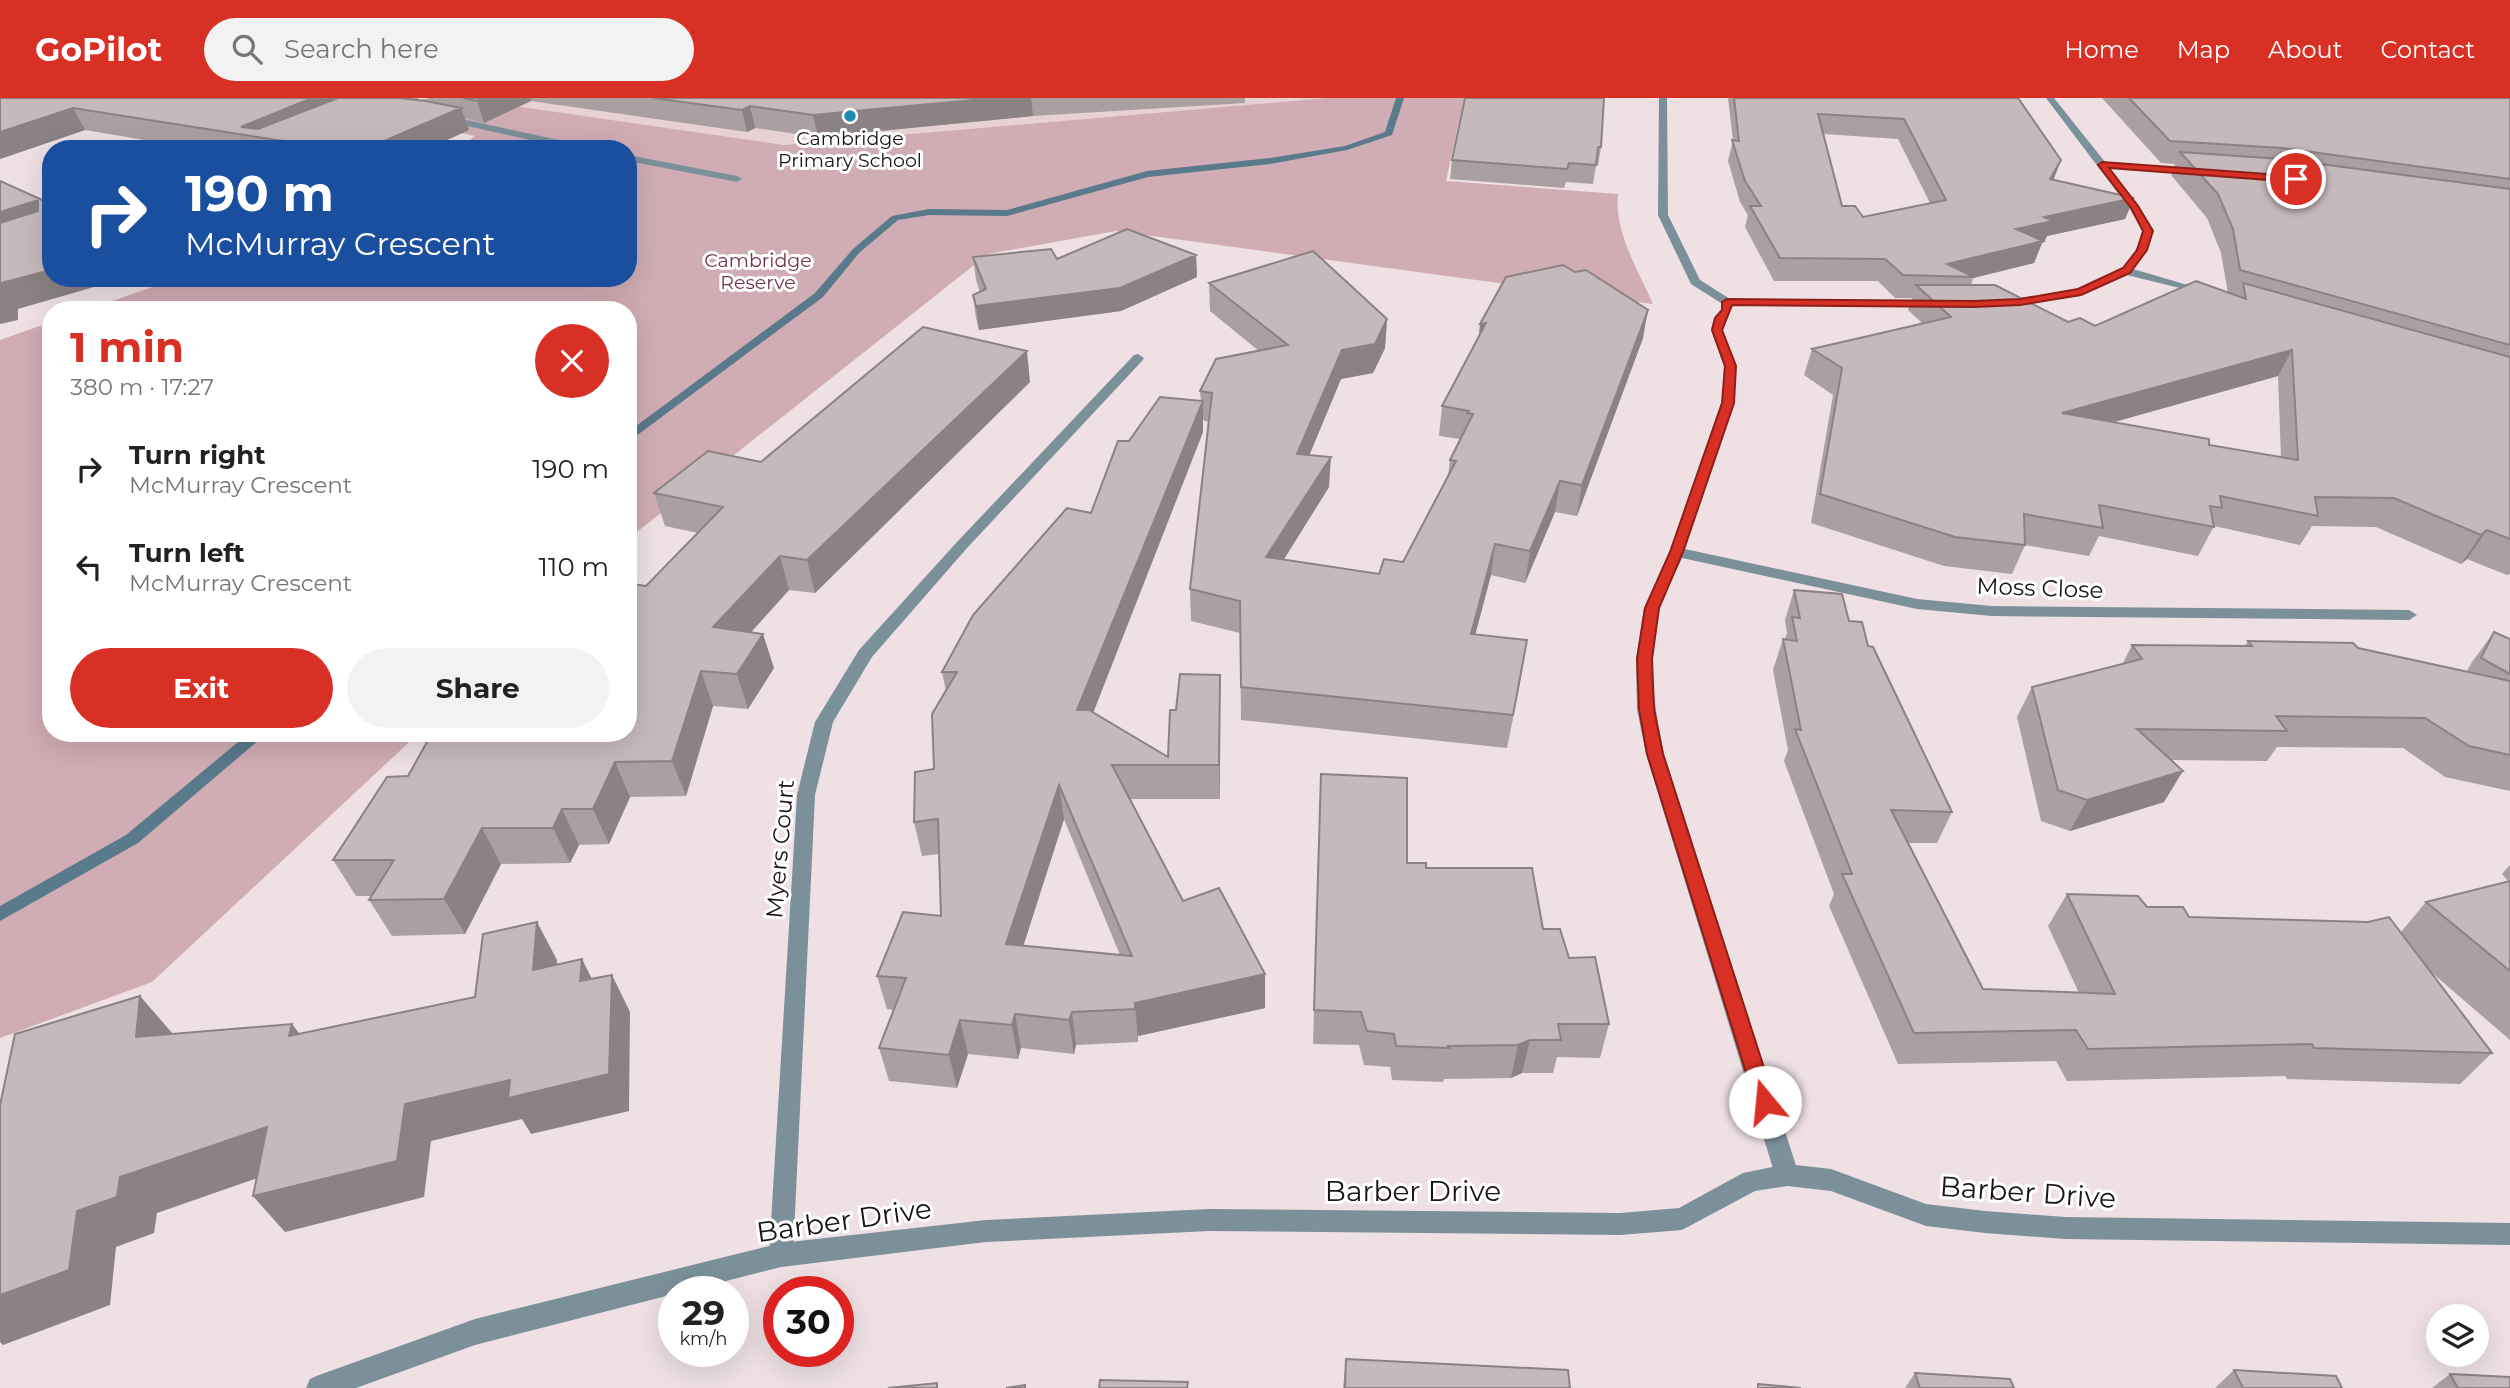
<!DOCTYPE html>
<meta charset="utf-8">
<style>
:root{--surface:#fff;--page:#f2f2f2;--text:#222;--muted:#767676;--accent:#d93025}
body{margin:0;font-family:Montserrat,sans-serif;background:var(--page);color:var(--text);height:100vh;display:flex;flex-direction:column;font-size:26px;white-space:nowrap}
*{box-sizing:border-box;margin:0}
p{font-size:23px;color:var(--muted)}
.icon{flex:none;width:38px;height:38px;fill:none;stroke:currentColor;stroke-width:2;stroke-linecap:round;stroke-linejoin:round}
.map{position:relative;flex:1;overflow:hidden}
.panel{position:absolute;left:42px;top:203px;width:595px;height:441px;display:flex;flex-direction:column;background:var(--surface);border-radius:28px;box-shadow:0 7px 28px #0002}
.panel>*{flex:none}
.hud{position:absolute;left:42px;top:42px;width:595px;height:147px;border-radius:28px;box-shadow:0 7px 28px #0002;background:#1a4fa0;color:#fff;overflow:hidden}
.controls{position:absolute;left:2426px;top:1206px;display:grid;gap:14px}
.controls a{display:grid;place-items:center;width:63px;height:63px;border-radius:50%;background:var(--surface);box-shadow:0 7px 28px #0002;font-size:35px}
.speed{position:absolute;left:658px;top:1178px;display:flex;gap:14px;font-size:35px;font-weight:700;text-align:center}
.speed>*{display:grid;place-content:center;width:91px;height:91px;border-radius:50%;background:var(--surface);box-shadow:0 7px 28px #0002;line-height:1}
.speed small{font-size:18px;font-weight:400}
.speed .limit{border:10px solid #d22;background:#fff;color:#111}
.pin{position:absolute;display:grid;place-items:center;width:60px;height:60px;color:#fff;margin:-30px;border:4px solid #fff;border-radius:50%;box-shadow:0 2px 7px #0007}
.me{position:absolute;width:77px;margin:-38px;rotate:343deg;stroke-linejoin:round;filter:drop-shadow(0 0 5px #0008)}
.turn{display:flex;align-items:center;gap:24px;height:147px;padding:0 28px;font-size:32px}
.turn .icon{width:91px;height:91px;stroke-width:2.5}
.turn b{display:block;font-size:49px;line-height:60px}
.round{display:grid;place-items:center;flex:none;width:74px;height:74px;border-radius:37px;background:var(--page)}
.headline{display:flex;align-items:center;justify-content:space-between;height:119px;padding:0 28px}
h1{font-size:42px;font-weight:700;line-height:52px;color:var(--accent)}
.cta{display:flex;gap:14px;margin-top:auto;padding:14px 28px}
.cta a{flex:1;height:80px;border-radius:42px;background:var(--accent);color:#fff;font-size:28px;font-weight:700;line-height:80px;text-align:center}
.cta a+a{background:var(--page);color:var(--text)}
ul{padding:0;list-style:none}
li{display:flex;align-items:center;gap:21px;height:98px;padding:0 28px}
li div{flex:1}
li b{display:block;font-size:26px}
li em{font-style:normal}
header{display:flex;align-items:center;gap:42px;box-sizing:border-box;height:98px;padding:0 35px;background:var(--accent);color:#fff}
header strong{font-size:33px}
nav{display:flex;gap:38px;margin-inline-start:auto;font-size:24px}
.search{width:490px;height:63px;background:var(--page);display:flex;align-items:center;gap:18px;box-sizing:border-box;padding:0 24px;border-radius:38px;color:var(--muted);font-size:26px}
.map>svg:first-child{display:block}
.built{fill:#e7d1d5}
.green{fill:#d0acb4}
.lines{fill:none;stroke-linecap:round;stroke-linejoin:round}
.stream{fill:#597a8a;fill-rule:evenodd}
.minor{fill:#7b9099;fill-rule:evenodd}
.tertiary{fill:#7b9099;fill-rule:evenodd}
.wall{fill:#aa9fa1;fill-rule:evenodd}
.shaded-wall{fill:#8b8283}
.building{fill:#c6b9bb;stroke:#8b8283;stroke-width:2;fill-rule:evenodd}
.route{fill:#d93025;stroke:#8d1f18;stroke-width:2}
.poi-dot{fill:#1e8bb1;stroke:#fff;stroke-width:2.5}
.labels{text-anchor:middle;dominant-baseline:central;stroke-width:6;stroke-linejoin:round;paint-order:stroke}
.far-poi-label{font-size:19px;fill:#191516;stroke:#fff}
.far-park-label{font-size:19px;fill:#743446;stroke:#fff}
.street-label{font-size:23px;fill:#191516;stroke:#fff}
.near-street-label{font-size:28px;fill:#191516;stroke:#fff}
</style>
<header>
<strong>GoPilot</strong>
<div class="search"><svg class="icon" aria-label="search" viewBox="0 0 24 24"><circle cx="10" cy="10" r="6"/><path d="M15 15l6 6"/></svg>Search here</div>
<nav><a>Home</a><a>Map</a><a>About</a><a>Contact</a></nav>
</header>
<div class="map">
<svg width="2510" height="1290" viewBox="0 0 2510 1290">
<rect width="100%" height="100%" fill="#eee0e3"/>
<path class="built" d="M460,0H1327L784,47Z"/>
<path class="green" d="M427,0H460L784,47L1327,0H1464L1446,83L1618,96C1614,134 1638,172 1653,206L1116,133L988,156L628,441V212H87L178,180H628V51H458L475,38L382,18Z
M51,224V635H419L152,884L0,940V242Z"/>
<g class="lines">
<path class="stream" d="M1396,0H1404L1392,37L1347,52L1270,66L1148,79L1007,118L929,117L898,122L859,155L823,199L628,344V334L815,195L853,151L892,118L929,111L1007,112L1147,73L1270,60L1345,48L1385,34Z
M249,635H267L138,745L0,823V808L126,737Z"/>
<path class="minor" d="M1659,0H1667L1668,117L1700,182L1730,201L1934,203L1940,206L1934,209L1733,207L1723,232L1736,268L1734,305L1685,451L1917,501L1992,508L2409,512L2417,517L2409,522L1992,518L1917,511L1682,460C1675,476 1665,493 1660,510C1646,557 1654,609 1664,656L1799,1077L1795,1084L1787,1088L1779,1084L1775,1077L1646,656L1637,611L1636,561L1644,510L1670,454L1722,305L1724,268L1711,232L1714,221L1721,212V205L1691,186L1658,117Z
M2046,0H2054L2105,64L2200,71V75L2197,76L2109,70L2139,108L2153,133L2147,152L2133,171L2208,193V197L2127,177L2081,197L2000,207L1998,205L2004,202C2043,196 2089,195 2121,171C2133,162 2139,146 2143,133L2130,111Z
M443,17L586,48L590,51H572L440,22V18Z
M628,57L737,78L742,81L737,84L628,63Z
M1138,256L1144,260L1142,263L967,450L872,559L833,624L815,697L793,1157L790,1165L781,1169L772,1165L769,1157L797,697L815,624L859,552L957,444L1134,257Z"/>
<path class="tertiary" d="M1787,1066L1831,1071L1926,1106L1985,1113L2065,1119L2510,1125V1147L2065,1141L1985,1135L1926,1128L1831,1093L1787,1088L1755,1093L1682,1132L1620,1137L1209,1133L986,1144L781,1169L683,1194H674V1196L475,1247L356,1290H306L310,1281L319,1277L475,1221L781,1145L986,1122L1209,1111L1620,1115L1679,1110L1743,1075Z"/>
</g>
<path class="wall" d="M0,0H418L419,2L431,4L428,0H1245V5L1033,18L818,39L755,30L747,34L531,3L484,25L465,20L469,32L427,51H199L85,32L0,61Z
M1728,0H2018L2061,62L2053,82L2134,100L2125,121L2047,138L2044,144L2042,145L2034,165L1973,180L1971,187L2068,224L2095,228L2228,195L2221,155L2207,120L2171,77L2175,66L2161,65L2102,0H2510V476L2507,477L2467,461L2461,466L2376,429L2312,428L2300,447L2214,428L2198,458L2099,438L2089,458L2025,447L2012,476L1944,468L1811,425L1833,297L1804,277L1812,251L1922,225L1908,212L1912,200H1895L1878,183H1774L1745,129L1748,117L1740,104L1728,63L1733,42ZM1824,36L1898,41L1930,105L1863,119L1842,108ZM2278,278L2281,359L2209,347L2114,324Z
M1601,49L1598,68L1596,67L1593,86L1566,84L1564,90L1450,81L1452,62Z
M1196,157L1197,179L1121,213L979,232L976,220L973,197L980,194L976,182L973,159L1057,161Z
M1209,185L1387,221L1385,250L1373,275L1341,281L1309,357L1329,389L1284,461L1379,476L1403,464L1448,379L1450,362L1460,341L1439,338L1442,308L1643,240L1577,418L1555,414L1525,485L1491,477L1475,536L1527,542L1507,650L1241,622L1240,535L1191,523L1190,491L1208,324L1203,322V334L1093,614L1168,659L1220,610V701H1129L1183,803L1265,910L1138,938V944L1076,947L1074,956L1021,950L1018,961L968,956L957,990L889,983L879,950L894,912L887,911L877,878L941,818L939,756L922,758L914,724L934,671L946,593L942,574L1091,415L1129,343L1201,303L1200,293L1259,253L1210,213ZM1064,721L1120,857L1023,848Z
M1030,284L815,495L789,492L751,534L774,570L748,611L713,608L686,698L630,699L609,746L579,747L570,765L501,766L465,836L392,838L369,802L372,798H356L333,762L408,678L628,635L646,488L698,435L665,428L654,395Z
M1794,492L1849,523L1868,548L1952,714L1937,745H1908L1983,891L2079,895L2048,828L2067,796L2147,809L2189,819L2401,834L2426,804L2508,783L2502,776L2510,767V942L2431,874L2492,955L2460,986L2287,981L2285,978L2067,983L2056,963L1898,966L1829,808L1834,796L1784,663L1788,652L1773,572L1783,541H1785L1787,535L1785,522Z
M2494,534L2510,541V693L2445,679L2403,650L2277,649L2267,663L2171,662L2164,704L2070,733L2041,723L2017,619L2032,589L2122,567L2132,547L2245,548L2248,543L2358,550L2467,573L2472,564Z
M1320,710L1407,765L1426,770L1543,831L1569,860L1609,926L1600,960L1557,959L1553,975H1522L1511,980L1444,981L1443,984L1392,982L1390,969L1364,967L1359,947L1313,946Z
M1346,1261L1570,1290H1343Z
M2234,1272L2342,1290H2215Z
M1915,1275L2014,1290H1905Z
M2450,1276L2510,1290H2432Z"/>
<path class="shaded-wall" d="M312,0H372L274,42L241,29Z
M483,0H530L531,3L484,25L477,3Z
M994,0H1031L1033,18L818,39L813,17Z
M750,8L755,30L747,34L742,12Z
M73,10L85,32L0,61V34Z
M461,10L469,32L427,51H374L382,44Z
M2061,62L2053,83L2050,81Z
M2134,100L2125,121L2047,138L2044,144L2042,145L2034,165L1973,180L1947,166L2016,131L2044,119Z
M38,102L51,123L0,143V114Z
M1196,157L1197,179L1121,213L979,232L976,208Z
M51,172V180H125L18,211V222L0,226V197L1,185Z
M1648,212L1643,240L1577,418L1582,387Z
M1387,221L1385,250L1373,275L1341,281L1297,387V356L1342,252Z
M1486,225L1477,254L1480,226Z
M2292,252L2278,278L2050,342L2062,315Z
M1027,253L1030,284L815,495L807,462Z
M1203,303V334L1081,646L1077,612Z
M1331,359L1329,389L1266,490V459Z
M1560,383L1555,414L1525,485L1530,453Z
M2487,432L2467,461L2461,466L2481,437Z
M1495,446L1491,477L1467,568L1471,536Z
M780,458L789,492L724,564L713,529Z
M763,536L774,570L748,611L737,576Z
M1527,542L1522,574L1507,650L1513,617Z
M701,573L713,608L686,698L672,663Z
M1220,577V701L1219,667Z
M615,664L630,699L609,746L593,711Z
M2183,673L2164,704L2070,733L2087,702Z
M1059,687L1064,721L1013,880L1006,846Z
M562,711L579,747L570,765L553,730Z
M482,730L501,766L465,836L444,801Z
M537,824L557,862L553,909L533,872Z
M582,861L601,899L580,883Z
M1265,876V910L1138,938V944L1135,905Z
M612,877L630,914L629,1013L531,1036L522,1021L431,1043L424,1099L285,1134L253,1098L405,1006Z
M140,898L173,936L136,939Z
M1072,914L1076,947L1074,956L1069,922Z
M1015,916L1021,950L1018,961L1012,927Z
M960,922L968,956L957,990L949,957Z
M292,926L320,963L289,938Z
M1530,942L1522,975L1511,980L1518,947Z
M267,1029L298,1066L157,1115L154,1135L116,1149L110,1207L3,1247L0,1244V1197L77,1113L120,1079Z"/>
<path class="building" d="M0,0H312L241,29L258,31L338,0H399L426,3L461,10L382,44L387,45L374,51H262L283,43L73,10L0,34Z
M463,0H483L477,3Z
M653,0H994L813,17L750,8L742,12Z
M1465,0H1604L1601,49H1598L1596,67L1569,65L1567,71L1452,62Z
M1734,0H2018L2061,62L2050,81L2134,100L2044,119L2053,123L2016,131L2043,143L1947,166L1974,179L1903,177L1885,161L1780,160L1750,108H1761L1745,83L1732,42L1739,43ZM1818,16L1904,21L1946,102L1863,119L1855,108H1842Z
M2129,0H2510V81L2282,50L2170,43Z
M2180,54L2282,61L2510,91V247L2240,172L2233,131L2218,96Z
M0,83L51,106V172L1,185L2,196L0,197V125L38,113V102L0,114Z
M1127,131L1196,157L1120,190L976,208L973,197L986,191L973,159L1051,151L1057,161Z
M1313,153L1387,221L1375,246L1342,252L1297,356L1331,359L1266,459L1379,476L1384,461L1403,464L1456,363L1450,362L1473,316L1467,315L1469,313L1442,308L1486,225L1480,226L1506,179L1563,167L1575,174L1586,172L1648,212L1582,387L1560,383L1530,453L1495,446L1471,536L1527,542L1513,617L1241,589L1240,503L1190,491L1212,295L1200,293L1216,261L1288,247L1209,185Z
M2196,183L2246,201L2243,185L2510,259V441L2487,432L2481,437L2394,400L2315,399L2318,418L2220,398L2222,410L2210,408L2214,429L2099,407L2103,430L2024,416L2025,447L1955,439L1820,396L1842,270L1812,251L1951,219L1916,187H1995L2068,224L2080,220L2095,228ZM2292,252L2298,362L2209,347V341L2062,315Z
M923,229L1027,253L807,462L780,458L713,529L763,536L737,576L701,573L672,663L615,664L593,711H562L553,730H482L444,801L369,802L394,762H333L387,679L408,678L432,635H628V491L633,486L646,488L723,409L654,395L708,353L761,364Z
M1160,299L1203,303L1077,612H1089L1168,659L1170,612H1176L1180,576L1220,577L1219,667H1112L1183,803L1219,790L1265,876L1135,905V911L1072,914L1069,922L1015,916L1012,927L960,922L949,957L879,950L906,880L877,878L903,814L941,818L938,721L914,724L915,674L934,671L932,616L957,574H942L973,517L1067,410L1091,415L1118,343H1129ZM1059,687L1132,858L1006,846Z
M1794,492L1842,496L1849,523L1862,524L1868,548L1873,549L1952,714L1891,712L1983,891L2115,896L2067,796L2138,798L2147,809H2183L2189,819L2368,824L2389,819L2492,955L2314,950L2312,946L2088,951L2076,932L1914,935L1842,776H1852L1795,631L1801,632L1783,541L1797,543L1792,519L1800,520Z
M2494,534L2510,541V576L2481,560Z
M2248,543L2353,545L2358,550L2510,583V657L2469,648L2425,620L2276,618L2287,633L2137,631L2183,673L2087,702L2058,692L2032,589L2142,561L2132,547L2252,548Z
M1321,676L1407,680V765H1426V770H1532L1543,831H1560L1569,860L1595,859L1609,926H1558L1561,942H1530L1518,947L1448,948L1449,950L1396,948L1394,936L1367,933L1361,914L1314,912Z
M2510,783V873L2426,804Z
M537,824L533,872L582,861L580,883L612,877L609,976L508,1000L510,982L405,1006L397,1063L253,1098L267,1029L120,1079L117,1099L77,1113L69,1172L0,1197V1007L15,936L140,898L136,939L292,926L289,938L475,899L483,836Z
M1346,1261L1568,1272L1570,1290H1345Z
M2234,1272L2336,1278L2342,1290H2243Z
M1915,1275L2010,1281L2014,1290H1920Z
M2450,1276L2510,1279V1290H2458Z
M1100,1282L1188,1284L1187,1290H1099Z
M937,1285V1290H888Z
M1758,1286L1801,1290H1758Z
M1025,1287V1290H1006Z"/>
<path class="route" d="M2102,64L2296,78L2300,81L2296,84L2109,70L2138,108L2153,133L2147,152L2130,175L2081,197L2020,207L1974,209L1732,207L1722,232L1736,268L1734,305L1683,454L1659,510L1652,561L1654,611L1663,656L1775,1004L1772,1010L1765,1013L1757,1010L1647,656L1639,611L1637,561L1645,510L1670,454L1722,305L1725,268L1712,232L1715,220L1722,212V204L1727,201L1974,203L2020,201L2078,191L2123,170L2137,152L2143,133L2131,110L2098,67Z"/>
<circle class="poi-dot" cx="850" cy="18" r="7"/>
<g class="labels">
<g class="far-poi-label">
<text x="850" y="40">Cambridge<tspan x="850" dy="22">Primary School</tspan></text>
</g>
<g class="far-park-label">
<text x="758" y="162">Cambridge<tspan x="758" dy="22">Reserve</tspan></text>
</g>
<g class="street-label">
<text transform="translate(2040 490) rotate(2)">Moss Close</text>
<text transform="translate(780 751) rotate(-85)">Myers Court</text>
</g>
<g class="near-street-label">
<text x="1413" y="1093">Barber Drive</text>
<text transform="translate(2028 1094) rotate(4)">Barber Drive</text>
<text transform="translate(844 1122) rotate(-8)">Barber Drive</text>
</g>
</g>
</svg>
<div class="controls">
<a><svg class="icon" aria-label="layers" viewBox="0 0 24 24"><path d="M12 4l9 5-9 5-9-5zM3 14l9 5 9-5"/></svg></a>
</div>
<div class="speed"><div>29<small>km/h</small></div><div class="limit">30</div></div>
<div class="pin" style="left:2296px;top:81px;background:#d93025"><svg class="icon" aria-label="arrive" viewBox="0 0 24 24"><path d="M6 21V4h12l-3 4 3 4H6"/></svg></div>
<svg class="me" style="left:1765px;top:1004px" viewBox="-20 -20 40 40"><circle r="19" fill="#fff"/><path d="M0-13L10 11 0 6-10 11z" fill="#d93025"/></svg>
<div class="hud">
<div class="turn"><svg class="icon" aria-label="right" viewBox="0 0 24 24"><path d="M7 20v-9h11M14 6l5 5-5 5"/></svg><div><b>190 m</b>McMurray Crescent</div></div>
</div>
<section class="panel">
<div class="headline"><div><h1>1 min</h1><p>380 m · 17:27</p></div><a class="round" style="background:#d93025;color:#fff"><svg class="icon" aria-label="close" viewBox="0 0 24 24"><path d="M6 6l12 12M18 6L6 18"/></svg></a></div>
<ul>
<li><svg class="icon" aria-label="right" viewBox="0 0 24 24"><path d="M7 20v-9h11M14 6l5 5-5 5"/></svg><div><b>Turn right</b><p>McMurray Crescent</p></div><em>190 m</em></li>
<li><svg class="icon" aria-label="left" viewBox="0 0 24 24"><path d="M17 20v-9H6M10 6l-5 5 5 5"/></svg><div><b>Turn left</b><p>McMurray Crescent</p></div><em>110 m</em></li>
</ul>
<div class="cta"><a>Exit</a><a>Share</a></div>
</section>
</div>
